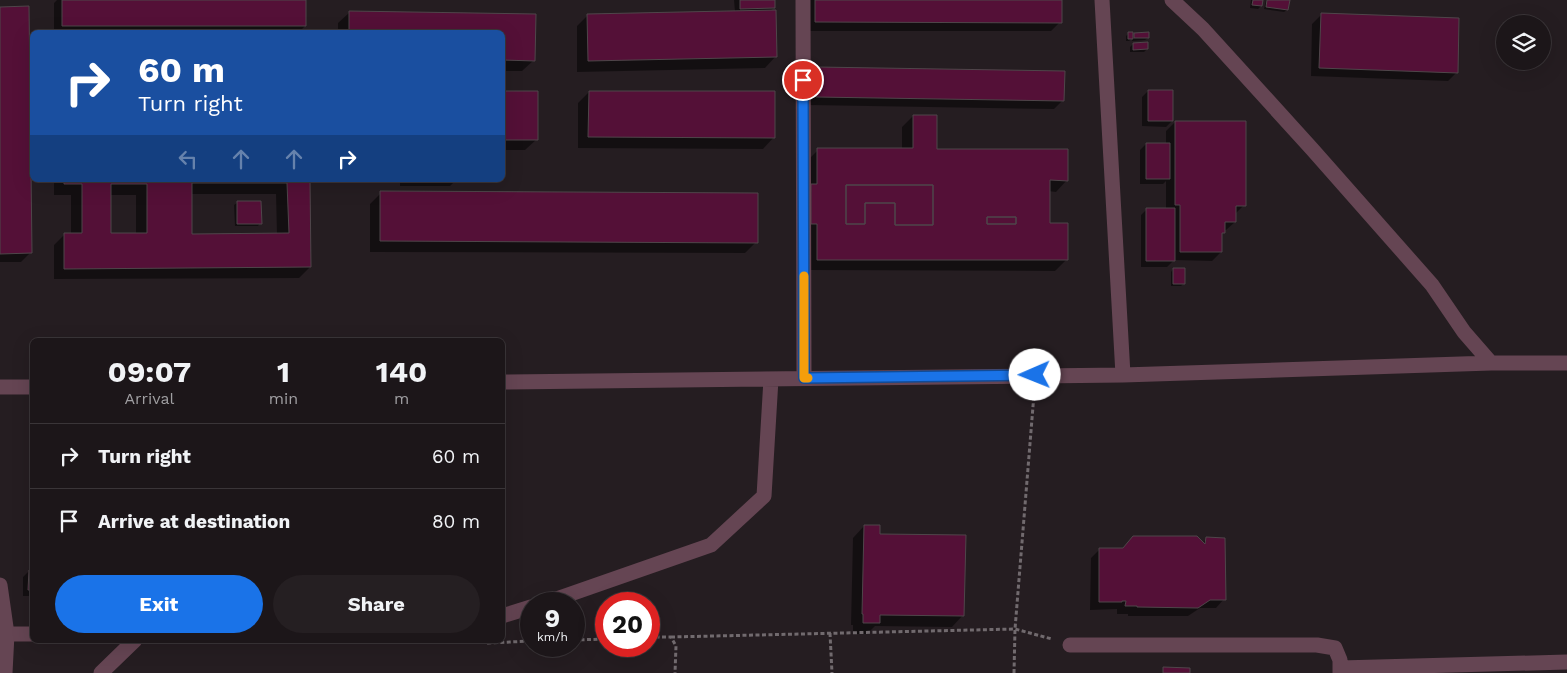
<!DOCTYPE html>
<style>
:root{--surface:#1c1619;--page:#251f22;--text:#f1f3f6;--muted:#a09fa2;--line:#3a3538;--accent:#1a73e8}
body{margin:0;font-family:"Work Sans",sans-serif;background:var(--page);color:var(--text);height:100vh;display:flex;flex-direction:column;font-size:19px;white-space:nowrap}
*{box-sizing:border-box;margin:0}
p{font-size:16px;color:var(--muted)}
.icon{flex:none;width:28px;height:28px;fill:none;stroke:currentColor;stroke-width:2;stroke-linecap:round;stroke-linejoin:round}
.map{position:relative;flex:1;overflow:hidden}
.panel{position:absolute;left:30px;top:338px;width:475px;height:305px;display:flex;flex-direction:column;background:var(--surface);border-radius:8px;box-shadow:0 5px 20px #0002,0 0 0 1px var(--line)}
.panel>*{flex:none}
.top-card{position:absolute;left:30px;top:30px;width:475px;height:152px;border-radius:8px;box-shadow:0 5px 20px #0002,0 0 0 1px var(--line);background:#1a4fa0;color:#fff;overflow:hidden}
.fabs{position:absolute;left:1496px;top:15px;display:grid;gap:10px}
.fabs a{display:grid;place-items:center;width:55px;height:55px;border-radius:50%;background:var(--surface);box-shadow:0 5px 20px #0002,0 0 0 1px var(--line);font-size:25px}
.speed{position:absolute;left:520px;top:592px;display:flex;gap:10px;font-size:25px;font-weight:700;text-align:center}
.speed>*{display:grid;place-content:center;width:65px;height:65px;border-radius:50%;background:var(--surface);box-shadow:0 5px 20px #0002,0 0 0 1px var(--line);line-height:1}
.speed small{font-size:12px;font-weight:400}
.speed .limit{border:8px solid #d22;background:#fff;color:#111}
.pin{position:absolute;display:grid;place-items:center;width:42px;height:42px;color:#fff;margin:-21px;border:2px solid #fff;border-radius:50%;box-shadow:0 1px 5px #0007}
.me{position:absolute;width:55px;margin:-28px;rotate:269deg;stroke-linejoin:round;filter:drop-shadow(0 0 4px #0008)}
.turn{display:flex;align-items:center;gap:18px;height:105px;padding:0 25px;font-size:22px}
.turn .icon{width:65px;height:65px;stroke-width:2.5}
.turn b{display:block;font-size:35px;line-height:42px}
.lanes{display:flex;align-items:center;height:48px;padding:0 25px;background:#0003;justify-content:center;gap:25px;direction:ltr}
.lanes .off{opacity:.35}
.eta{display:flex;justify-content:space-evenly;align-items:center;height:85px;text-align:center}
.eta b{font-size:30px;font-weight:700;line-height:35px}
.primary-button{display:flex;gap:10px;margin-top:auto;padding:10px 25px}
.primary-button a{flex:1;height:58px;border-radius:30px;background:var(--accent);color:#fff;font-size:20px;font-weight:700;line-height:58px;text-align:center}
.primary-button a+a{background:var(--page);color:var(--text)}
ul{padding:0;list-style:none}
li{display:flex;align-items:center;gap:15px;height:65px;padding:0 25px;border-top:1px solid var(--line)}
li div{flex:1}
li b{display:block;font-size:19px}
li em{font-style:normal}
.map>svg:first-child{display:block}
.shadow{fill:#0007;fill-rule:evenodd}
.building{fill:#541037;stroke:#4f464a;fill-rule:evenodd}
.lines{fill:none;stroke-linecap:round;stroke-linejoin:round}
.path{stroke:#716a6e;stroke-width:3;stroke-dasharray:4 2.5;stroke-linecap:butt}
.minor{stroke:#654553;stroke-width:15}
.route-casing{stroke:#114b97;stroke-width:12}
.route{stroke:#1a73e8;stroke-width:9}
.slow{stroke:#f59e0b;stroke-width:9}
</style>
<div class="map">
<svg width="1567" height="673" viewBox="0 0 1567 673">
<rect width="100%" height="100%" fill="#251d21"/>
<path class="shadow" d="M57,0H305V26L299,32H54V3Z
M734,0H774V8L770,11L776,56L765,68L577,72V26L588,15L735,12Z
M807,0H1060V22L1051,31H807Z
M1251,0H1262L1261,6L1258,9L1250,8Z
M1266,0H1288L1287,10L1284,12L1264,9Z
M0,8L30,253L21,262H0Z
M350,12L535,15L534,60L522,71H502V32H338V23Z
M1321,15L1457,72L1448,81L1311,76L1312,24Z
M1129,33L1131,37L1135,34L1148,38L1145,40L1132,41V38L1129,41H1126V36Z
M1133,44L1147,49L1144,52H1130V47Z
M817,68L1063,100L1054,109L808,105V77Z
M1148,91L1172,121L1166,127L1142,126V97Z
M502,92L537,139L525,150H502Z
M589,92L774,137L763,149L578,148V103Z
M913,116L935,150L1067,180L1056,192L1048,191V225L1067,259L1055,271L806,270L807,161L818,150H902V127Z
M1175,122L1244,205L1235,214V222L1226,230H1224L1221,235V252L1212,261L1174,260L1167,267H1141V215L1147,209H1166V181L1163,184H1140V150L1146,144H1166V131Z
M54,180H308L310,267L299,278L54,279V245L65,234H71V195H54ZM191,194H276L277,235H191ZM110,195H136V234H110Z
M400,180H456L450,186H400Z
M381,193L756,242L745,253L370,252V204Z
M237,203L260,223L258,226H235L234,205Z
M1173,269L1184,283L1181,286H1171V272Z
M864,526L879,535L963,615L952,627L875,626L867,634H853V625H851L853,538Z
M1207,539L1224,599L1216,608H1200L1188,616H1128V614H1117V609L1090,610L1091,558L1100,549H1123L1202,543Z
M29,571H32V596H23V577Z"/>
<path class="building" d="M62,0H306V26H62Z
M740,0H775V8L740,9Z
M815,0H1062V23L815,22Z
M1253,0H1263L1262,6L1252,5Z
M1267,0H1290L1288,10L1266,7Z
M29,6L32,253L0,254V7Z
M776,10L777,57L588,61L587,14Z
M349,11L536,14L535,61L502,60V32H349Z
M1321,13L1459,18L1458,73L1319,68Z
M1128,32H1133V39H1128Z
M1149,32V38H1134V33Z
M1148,42V49L1133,50V43Z
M817,67L1065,71L1064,101L816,97Z
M1148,90H1173V121H1148Z
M502,91H538V140H502Z
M589,91H775V138L588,137Z
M913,115H937V149H1068V181L1050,180V223H1068V260H817V224H811V184H817V148H913ZM846,185H933V225H895V203H865V224H846ZM987,217H1016V224H987Z
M1175,121H1246V206H1236V222H1225V233H1222V252H1180V205H1175Z
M1146,143H1170V179H1146Z
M64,180H310L311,267L64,269V233H82V184H64ZM192,183H287L289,233L192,234ZM111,184H147V233H111Z
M846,185H933V225H895V203H865V224H846Z
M380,191L758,193V243L380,241Z
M237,201H261L262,224H237Z
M1146,208H1175V261H1146Z
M987,217H1016V224H987Z
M1173,268H1185V284H1173Z
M864,525H880V534L966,535L964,616L880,615V623H863V614H862Z
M1133,536H1197L1205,544L1206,537L1225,538L1226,600H1210L1198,608L1137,607V606H1125L1126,601H1122V602H1099V548H1123Z
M29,570H32V590H28Z
M1163,667L1190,668V673H1163Z"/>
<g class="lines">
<path class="path" d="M830,633L832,673
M649,637H671L676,646L675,673
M671,637L1015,629L1052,639
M468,640L488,643L531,641
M574,640L606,639
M1014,673L1015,629L1034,394"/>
<path class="minor" d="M803,0L804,378
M1102,0L1123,375
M1172,0L1203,29L1312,149L1432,285L1464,332L1491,363
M502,382L1123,375L1491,363H1567
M0,387H32
M0,585L7,634L5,673
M542,604L711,545L764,496L771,379
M502,616L531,607
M7,634H32
M1070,645H1317L1335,648L1340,660V673
M1340,668L1567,662
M101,673L135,640"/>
</g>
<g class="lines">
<g class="route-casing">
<path id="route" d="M803,80L804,378L1035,375"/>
</g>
<use href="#route" class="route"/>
<path class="slow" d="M804,276V378H808"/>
</g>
</svg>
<div class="fabs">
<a><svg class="icon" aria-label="layers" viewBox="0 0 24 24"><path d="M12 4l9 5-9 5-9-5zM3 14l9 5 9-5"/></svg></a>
</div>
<div class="speed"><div>9<small>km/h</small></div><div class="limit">20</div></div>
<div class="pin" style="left:803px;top:80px;background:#d93025"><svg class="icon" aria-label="arrive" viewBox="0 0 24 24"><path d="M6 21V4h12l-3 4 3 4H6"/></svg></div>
<svg class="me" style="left:1035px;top:375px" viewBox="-20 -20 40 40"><circle r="19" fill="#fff"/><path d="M0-13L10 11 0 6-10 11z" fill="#1a73e8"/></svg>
<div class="top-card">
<div class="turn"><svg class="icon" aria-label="right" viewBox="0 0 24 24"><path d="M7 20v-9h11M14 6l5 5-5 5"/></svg><div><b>60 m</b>Turn right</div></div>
<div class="lanes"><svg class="icon off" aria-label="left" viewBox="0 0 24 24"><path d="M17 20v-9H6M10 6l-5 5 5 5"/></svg><svg class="icon off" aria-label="ahead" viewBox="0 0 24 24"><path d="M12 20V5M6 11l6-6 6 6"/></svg><svg class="icon off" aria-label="ahead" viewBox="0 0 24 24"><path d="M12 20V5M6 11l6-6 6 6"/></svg><svg class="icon" aria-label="right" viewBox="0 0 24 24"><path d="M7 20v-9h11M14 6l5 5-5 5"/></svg></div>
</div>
<section class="panel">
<div class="eta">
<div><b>09:07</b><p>Arrival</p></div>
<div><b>1</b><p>min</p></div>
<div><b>140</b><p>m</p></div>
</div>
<ul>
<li><svg class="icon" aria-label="right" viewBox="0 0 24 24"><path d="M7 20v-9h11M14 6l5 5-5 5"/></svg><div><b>Turn right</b></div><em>60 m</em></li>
<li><svg class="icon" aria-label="arrive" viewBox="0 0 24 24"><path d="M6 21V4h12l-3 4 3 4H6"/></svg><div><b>Arrive at destination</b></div><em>80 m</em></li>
</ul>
<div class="primary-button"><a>Exit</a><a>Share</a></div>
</section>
</div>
